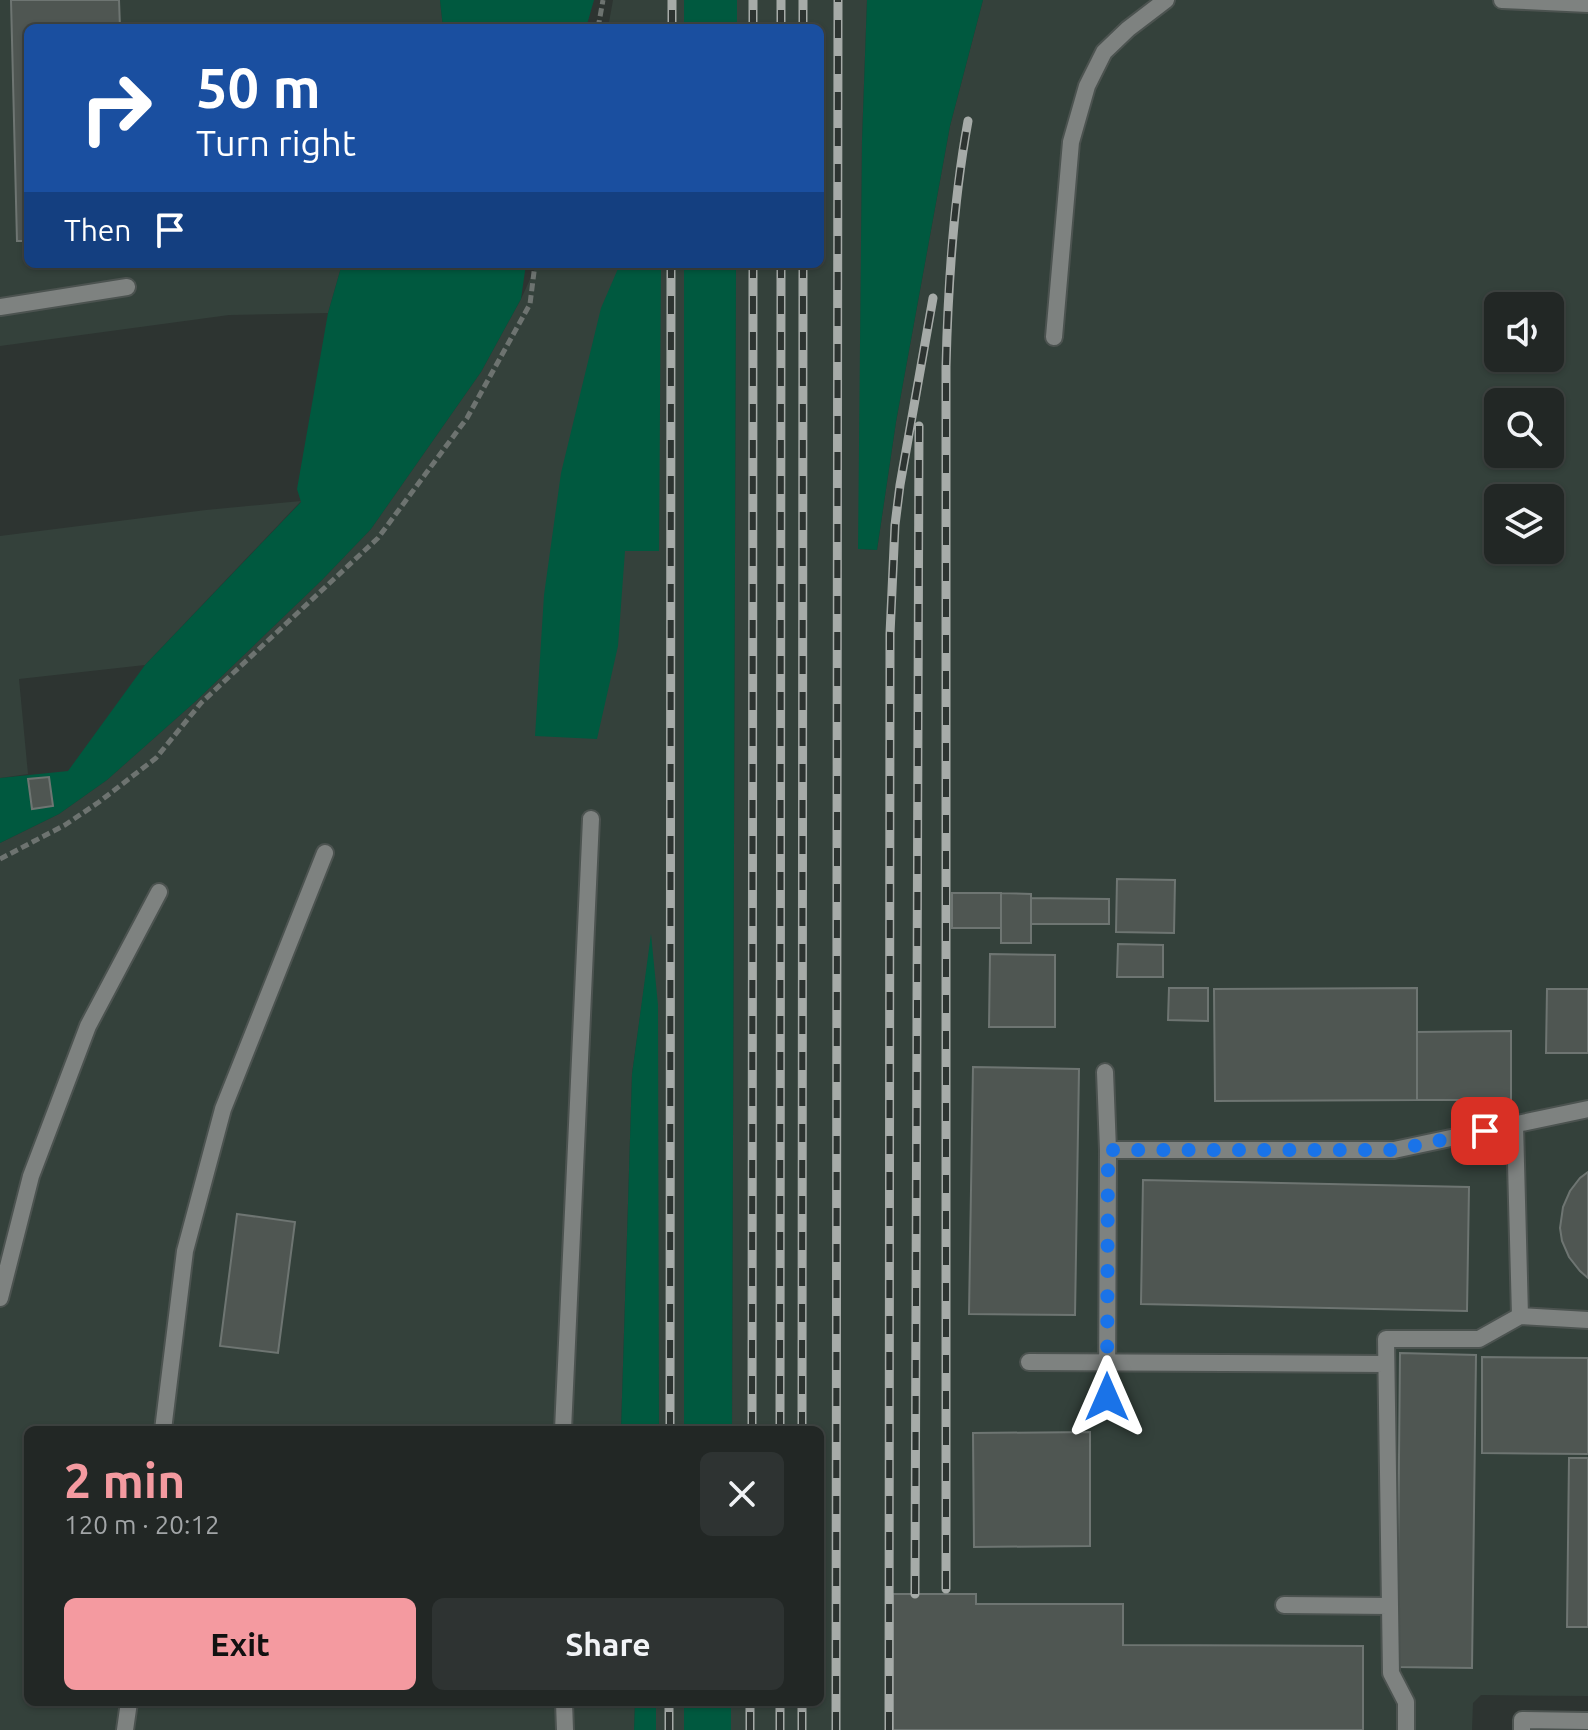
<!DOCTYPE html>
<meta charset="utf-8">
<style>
:root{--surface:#222725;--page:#2e3332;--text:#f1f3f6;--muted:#a2a5a7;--line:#3f4442;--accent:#f49aa0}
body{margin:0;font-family:Ubuntu,sans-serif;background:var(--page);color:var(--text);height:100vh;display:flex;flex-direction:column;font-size:30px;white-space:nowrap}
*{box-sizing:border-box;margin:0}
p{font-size:26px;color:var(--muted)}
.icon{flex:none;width:44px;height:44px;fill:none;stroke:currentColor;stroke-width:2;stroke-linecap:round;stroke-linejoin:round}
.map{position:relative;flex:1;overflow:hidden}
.sheet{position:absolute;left:24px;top:1426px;width:800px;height:280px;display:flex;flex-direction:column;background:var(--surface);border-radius:12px;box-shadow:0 2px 6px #0004,0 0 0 2px var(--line)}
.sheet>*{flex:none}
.guide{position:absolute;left:24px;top:24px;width:800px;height:244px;border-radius:12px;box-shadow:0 2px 6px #0004,0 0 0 2px var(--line);background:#1a4fa0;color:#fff;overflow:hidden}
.tools{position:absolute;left:1484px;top:292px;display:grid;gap:16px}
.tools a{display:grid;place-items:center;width:80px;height:80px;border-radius:12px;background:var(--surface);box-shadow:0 2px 6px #0004,0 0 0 2px var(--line);font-size:40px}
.pin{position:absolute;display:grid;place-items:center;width:68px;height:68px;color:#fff;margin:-34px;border-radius:16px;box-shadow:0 4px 12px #0006}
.me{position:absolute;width:88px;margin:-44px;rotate:0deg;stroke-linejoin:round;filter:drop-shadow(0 0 6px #0008)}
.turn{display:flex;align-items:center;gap:28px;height:168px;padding:0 40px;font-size:36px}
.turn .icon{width:104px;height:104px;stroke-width:2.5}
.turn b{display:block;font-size:56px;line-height:68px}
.then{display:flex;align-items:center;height:76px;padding:0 40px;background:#0003;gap:16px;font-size:30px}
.round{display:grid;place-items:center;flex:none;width:84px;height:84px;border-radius:12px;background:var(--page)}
.head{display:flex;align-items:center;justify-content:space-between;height:136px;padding:0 40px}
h1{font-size:48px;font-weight:600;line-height:60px;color:var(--accent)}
.button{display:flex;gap:16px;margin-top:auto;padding:16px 40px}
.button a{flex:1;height:92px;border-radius:12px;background:var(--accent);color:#111;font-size:32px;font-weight:600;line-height:92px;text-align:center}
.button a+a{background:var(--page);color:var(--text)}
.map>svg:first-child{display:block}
.built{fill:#34413b;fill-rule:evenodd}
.green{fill:#00593f}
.building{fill:#4f5652;stroke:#6e7572;stroke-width:2}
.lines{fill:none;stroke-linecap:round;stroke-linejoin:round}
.service-casing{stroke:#4c5350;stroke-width:20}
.path{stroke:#6d7370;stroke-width:5;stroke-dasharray:8 4;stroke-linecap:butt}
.service{stroke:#7e8280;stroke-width:16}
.rail-casing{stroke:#a6aba8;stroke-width:9}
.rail{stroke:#2d3431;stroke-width:6;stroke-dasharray:18;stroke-linecap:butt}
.route{stroke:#1a73e8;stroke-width:14;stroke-dasharray:0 25.2}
</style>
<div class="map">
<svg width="1588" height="1730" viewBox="0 0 1588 1730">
<rect width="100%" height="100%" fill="#2d3431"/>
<path class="built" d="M0,0H440L443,28H28V264H342L328,313L229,315L0,346Z
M613,0H684V28H608Z
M737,0H867L862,140L859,549L877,550L896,422L950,126L983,0H1588V1696L1481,1695L1473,1703L1472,1730H731V1702H820V1430H732L736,264H820V28H737ZM1498,306H1550V358H1498ZM1498,402H1550V454H1498ZM1498,498H1550V550H1498Z
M537,264H684V1430H659L651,939L632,1074L621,1430H28V1702H635L634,1730H0V843L59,814L107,780L196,701L322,580L371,529L481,372L521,299Z
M301,501L145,665L19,679L28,774L0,778V536L206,510Z
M656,1702H684V1730H656Z"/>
<path class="green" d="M440,0H594L586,28H443Z
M684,0H737V28H684Z
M867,0H983L950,126L896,422L877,550L858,549L862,140Z
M342,264H526L521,299L481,372L371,529L322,580L196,701L107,780L59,814L0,843V778L68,771L145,665L301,502L297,489L328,313Z
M620,264H661L659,551H625L618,646L597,739L535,736L544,595L561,473L601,308Z
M684,264H736L732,1430H684Z
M651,934L658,1005L659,1430H621L632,1074Z
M635,1702H656V1730H634Z
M684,1702H731V1730H684Z"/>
<path class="building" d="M11,0H119L120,28H28V241H17Z
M49,777L53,806L32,809L28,779Z
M1117,879L1175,880L1174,933L1116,932Z
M952,893H1001V928H952Z
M1001,893L1031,894V943H1001Z
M1031,898L1109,899V924H1031Z
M1118,944L1163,945V977H1117Z
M990,954L1055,955V1027H989Z
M1169,988H1208V1021L1168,1020Z
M1417,988V1100L1215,1101L1214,989Z
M1547,989H1588V1053H1546Z
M1511,1031V1100H1417V1032Z
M973,1067L1079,1069L1075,1315L969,1314Z
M1588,1172V1278L1580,1271L1569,1257L1562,1241L1560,1228L1563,1207L1570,1191L1580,1178Z
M1143,1180L1469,1187L1467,1311L1141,1304Z
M237,1214L295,1222L278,1353L220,1346Z
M1400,1353L1476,1355L1472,1668L1397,1667Z
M1482,1357L1588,1358V1454L1482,1453Z
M1090,1432V1546L974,1547L973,1433Z
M1569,1458H1588V1627H1567Z
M893,1594H976V1604H1123V1645L1363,1646V1730H893Z"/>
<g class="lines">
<g class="service-casing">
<path id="service" d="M1502,0L1588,4
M0,307L127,287
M1054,337L1071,142L1087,86L1104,52L1128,29L1166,0
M1105,1072L1108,1150L1107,1397
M1515,1125L1520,1316
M1108,1150H1394L1588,1109
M0,1298L31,1176L88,1026L159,892
M1029,1362L1386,1364
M163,1430L185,1251L223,1109L325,853
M563,1430L591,819
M1284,1605L1389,1606
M564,1702L565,1730
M125,1730L129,1702
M1406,1730V1702L1391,1673L1386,1339H1479L1520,1316L1588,1320
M1522,1730V1720L1588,1721"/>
</g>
<path class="path" d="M598,28L603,0
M0,859L65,825L99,802L156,758L201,703L378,538L467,418L530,304L535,264"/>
<use href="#service" class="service"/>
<g class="rail-casing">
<path id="rail" d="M672,28V0
M753,28V0
M781,28V0
M803,28V0
M670,1430L671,264
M752,1430L753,264
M780,1430L781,264
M802,1430L803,264
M946,1589V367C948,284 953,203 968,121
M915,1594L919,426
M669,1730V1702
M750,1730V1702
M780,1730V1702
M802,1730V1702
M836,1730L838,0
M889,1730L890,634L895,525L900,485L933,298"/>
</g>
<use href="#rail" class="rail"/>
</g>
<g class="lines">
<path class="route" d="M1107,1397L1108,1150H1394L1485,1131"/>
</g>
</svg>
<div class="tools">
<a><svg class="icon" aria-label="sound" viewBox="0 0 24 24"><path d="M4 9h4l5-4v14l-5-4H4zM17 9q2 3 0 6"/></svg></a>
<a><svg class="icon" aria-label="search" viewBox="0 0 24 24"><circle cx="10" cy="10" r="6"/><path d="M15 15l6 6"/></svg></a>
<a><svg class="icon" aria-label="layers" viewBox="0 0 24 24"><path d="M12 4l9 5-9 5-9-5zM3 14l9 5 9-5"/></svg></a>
</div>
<div class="pin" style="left:1485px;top:1131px;background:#d93025"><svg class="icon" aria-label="arrive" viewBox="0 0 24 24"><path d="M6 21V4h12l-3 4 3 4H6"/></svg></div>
<svg class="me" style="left:1107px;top:1397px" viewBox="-20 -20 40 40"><path d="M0-17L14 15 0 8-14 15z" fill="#1a73e8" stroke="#fff" stroke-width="4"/></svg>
<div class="guide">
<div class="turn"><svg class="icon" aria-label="right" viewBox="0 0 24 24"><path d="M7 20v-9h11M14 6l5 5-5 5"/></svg><div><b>50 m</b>Turn right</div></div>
<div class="then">Then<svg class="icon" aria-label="arrive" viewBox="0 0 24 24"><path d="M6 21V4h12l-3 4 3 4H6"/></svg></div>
</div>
<section class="sheet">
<div class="head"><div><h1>2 min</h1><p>120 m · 20:12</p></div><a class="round"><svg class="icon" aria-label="close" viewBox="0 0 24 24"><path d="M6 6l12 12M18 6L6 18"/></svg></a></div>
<div class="button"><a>Exit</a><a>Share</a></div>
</section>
</div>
